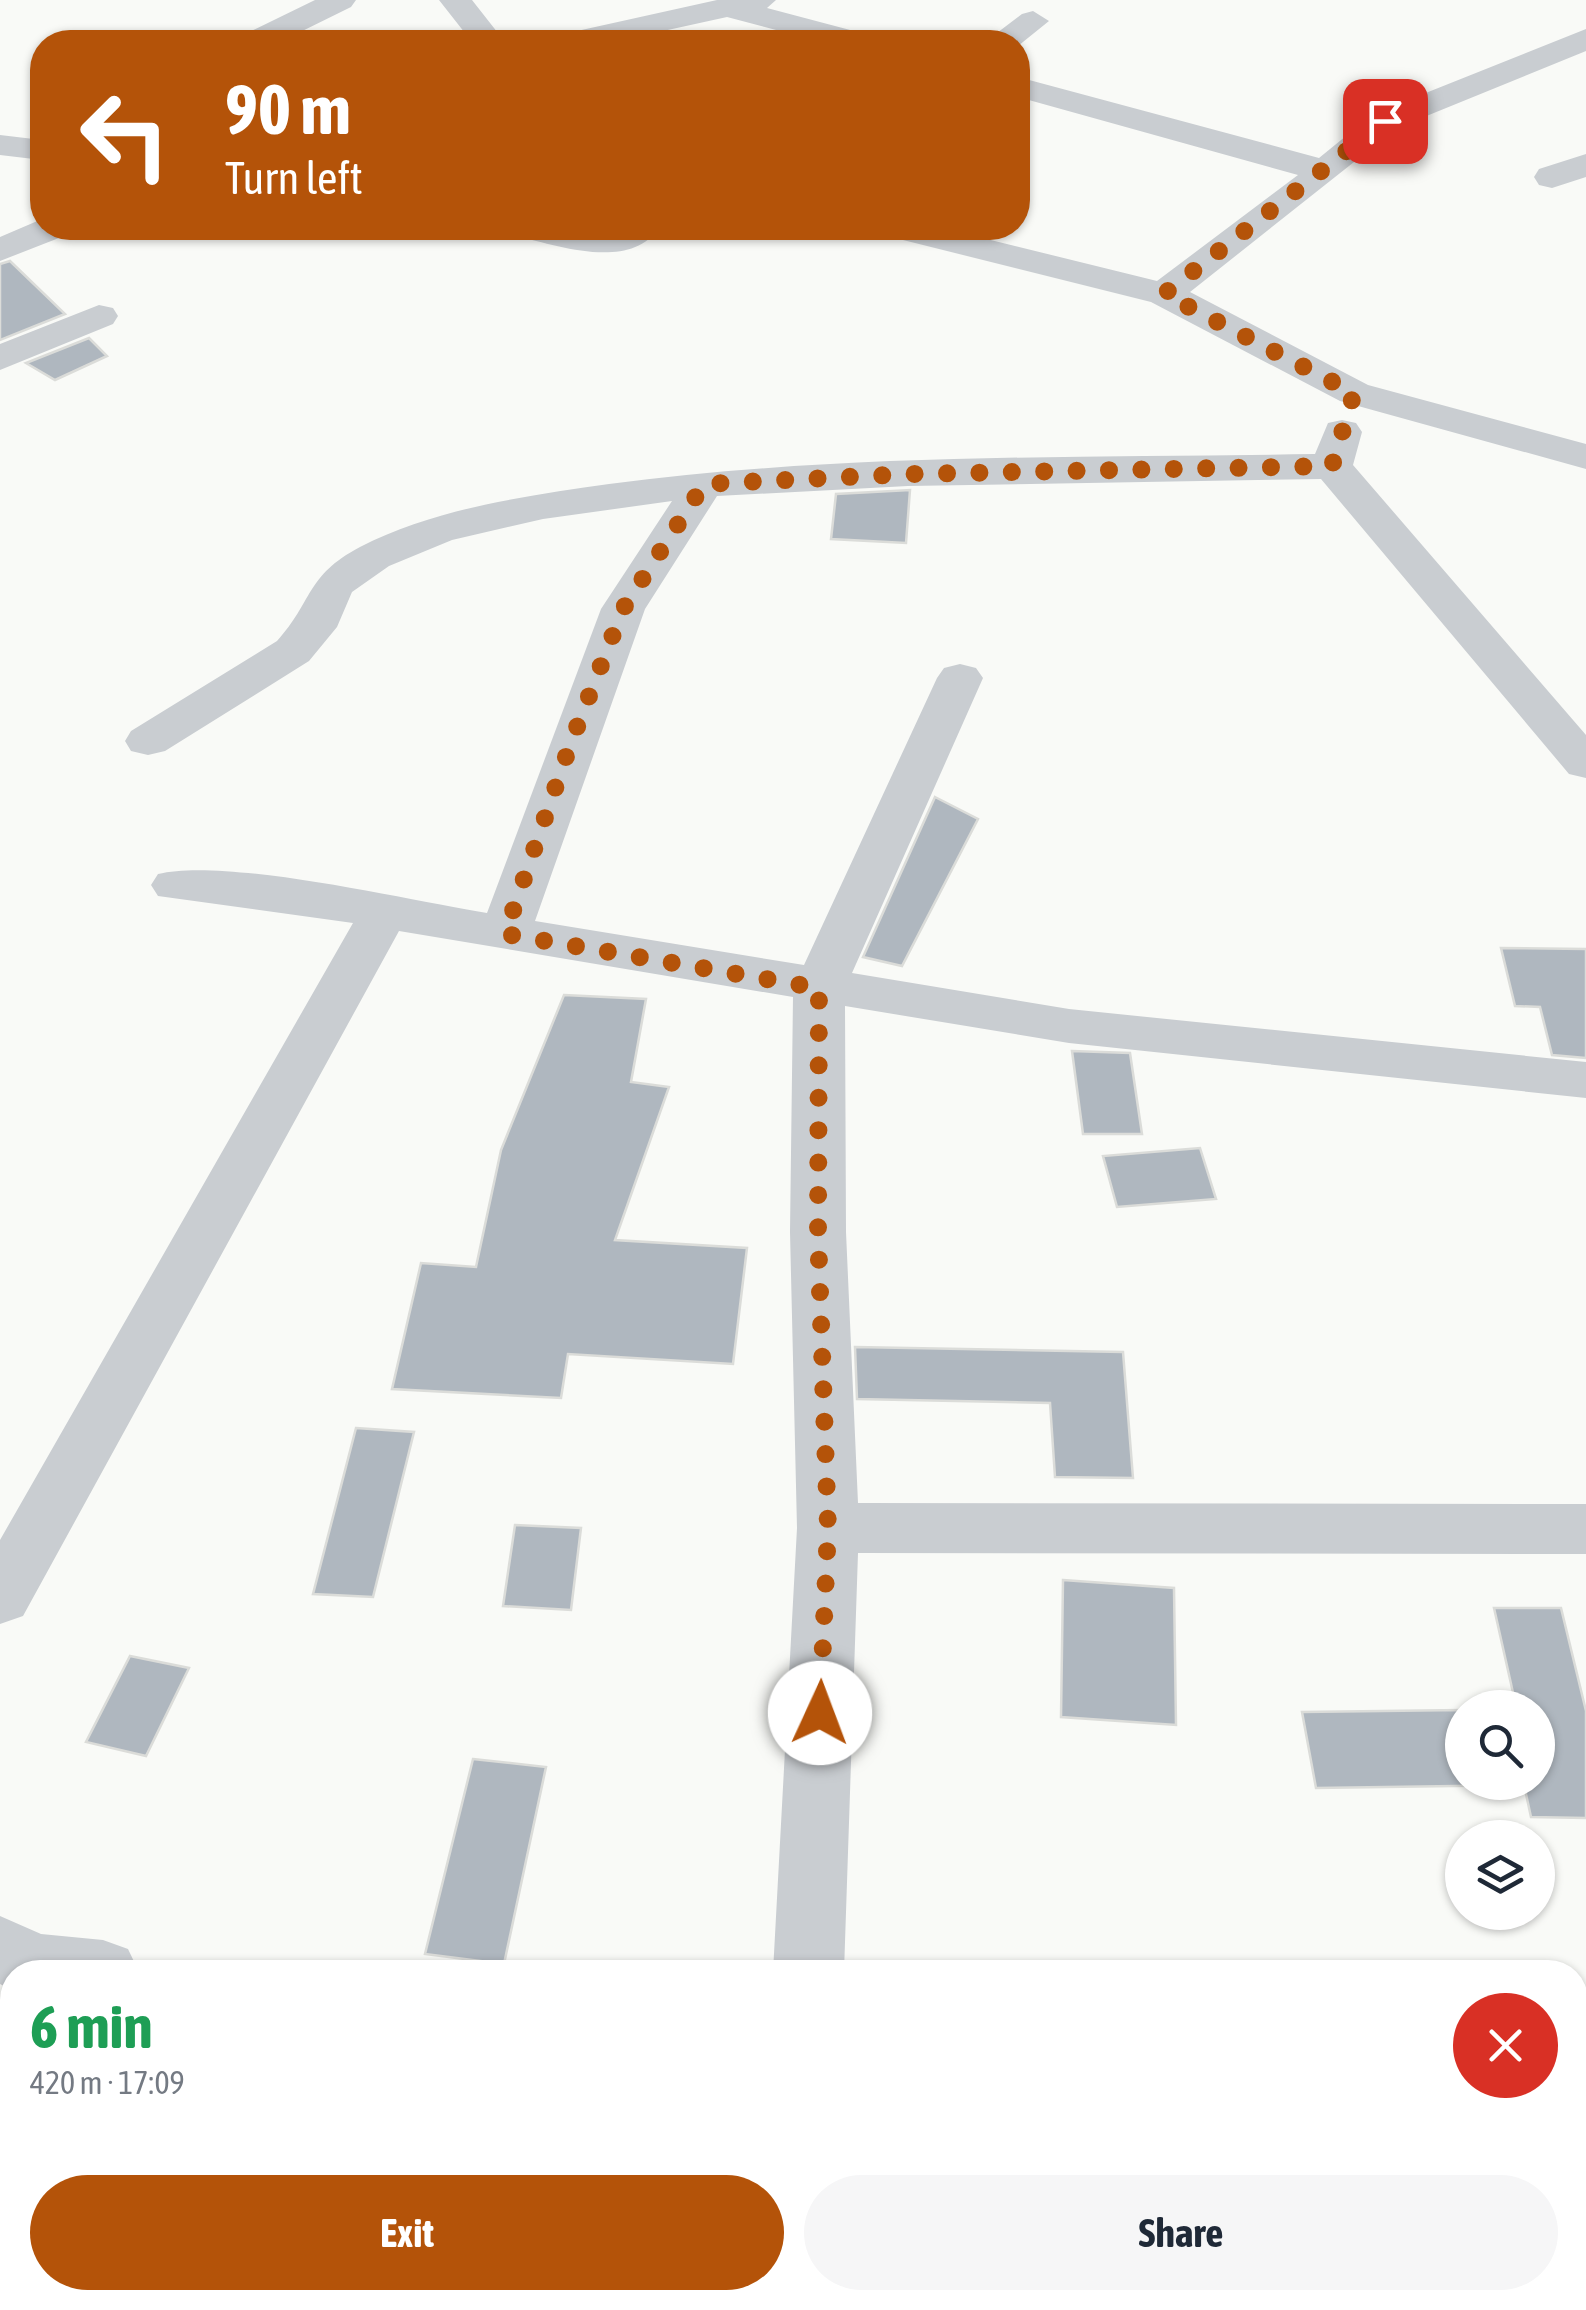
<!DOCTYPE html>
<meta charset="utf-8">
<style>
:root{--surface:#fff;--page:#f6f6f7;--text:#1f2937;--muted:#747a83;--accent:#b45309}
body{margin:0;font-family:"Asap Condensed",sans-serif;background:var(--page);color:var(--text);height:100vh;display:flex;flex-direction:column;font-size:38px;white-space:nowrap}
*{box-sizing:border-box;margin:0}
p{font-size:32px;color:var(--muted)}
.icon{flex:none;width:55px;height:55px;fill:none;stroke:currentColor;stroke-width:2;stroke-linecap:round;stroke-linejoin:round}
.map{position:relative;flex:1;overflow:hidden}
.sheet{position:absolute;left:0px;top:1960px;width:1588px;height:350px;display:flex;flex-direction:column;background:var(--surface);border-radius:40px 40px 0 0;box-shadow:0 2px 8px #0004}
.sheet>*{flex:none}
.top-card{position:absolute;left:30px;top:30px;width:1000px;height:210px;border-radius:40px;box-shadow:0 2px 8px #0004;background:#b45309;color:#fff;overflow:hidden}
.tools{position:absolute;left:1445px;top:1690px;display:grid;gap:20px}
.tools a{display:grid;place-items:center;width:110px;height:110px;border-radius:50%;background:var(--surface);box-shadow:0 2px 8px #0004;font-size:50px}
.pin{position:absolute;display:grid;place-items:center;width:85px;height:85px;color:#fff;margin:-42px;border-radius:20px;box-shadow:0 5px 15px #0006}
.me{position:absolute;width:110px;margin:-55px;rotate:2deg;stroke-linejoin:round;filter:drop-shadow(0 0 8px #0008)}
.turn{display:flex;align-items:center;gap:35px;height:210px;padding:0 30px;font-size:45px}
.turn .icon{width:130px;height:130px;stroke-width:2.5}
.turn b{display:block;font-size:70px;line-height:85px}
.round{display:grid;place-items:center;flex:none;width:105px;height:105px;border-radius:52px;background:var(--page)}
.overview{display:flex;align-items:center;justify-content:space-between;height:170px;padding:0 30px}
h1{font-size:60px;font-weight:700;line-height:75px;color:#1e9e55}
.button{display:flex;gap:20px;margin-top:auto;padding:20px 30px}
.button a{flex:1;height:115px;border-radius:60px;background:var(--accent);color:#fff;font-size:40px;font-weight:700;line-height:115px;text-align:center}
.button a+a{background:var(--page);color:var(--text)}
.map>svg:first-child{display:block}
.building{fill:#afb7bf;stroke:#dbdcd9;stroke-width:2.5}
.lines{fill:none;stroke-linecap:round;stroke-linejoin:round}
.minor{fill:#c9cdd1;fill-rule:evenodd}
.route{stroke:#b45309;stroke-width:18;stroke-dasharray:0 32.4}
</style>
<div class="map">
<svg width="1586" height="2310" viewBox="0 0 1586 2310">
<rect width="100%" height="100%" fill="#f9faf7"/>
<path class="building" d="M10,261L65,314L0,340V264Z
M89,338L107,356L55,380L26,363Z
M910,490L906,543L831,539L836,494Z
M935,797L978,819L902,966L863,957Z
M1501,948L1586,949V1058L1552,1055L1540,1007L1515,1006Z
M564,995L646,999L631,1082L669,1087L615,1240L747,1248L733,1364L568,1354L561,1398L392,1389L421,1263L476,1267L501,1150Z
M1072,1051L1130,1053L1142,1134H1083Z
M1200,1148L1216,1199L1117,1207L1103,1156Z
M855,1347L1123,1352L1133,1478L1055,1477L1050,1403L857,1399Z
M356,1428L414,1432L373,1597L313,1594Z
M515,1525L581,1528L571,1610L503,1606Z
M1063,1580L1174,1588L1176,1725L1061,1717Z
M1494,1608H1561L1586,1711V1818L1531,1817L1524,1785L1316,1788L1302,1712L1462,1710V1782H1538V1708H1509L1516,1706Z
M130,1656L189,1668L146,1756L86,1742Z
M473,1759L546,1767L504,1964L425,1954Z"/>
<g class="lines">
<path class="minor" d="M315,0H356L351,7L280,42H239L243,35Z
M439,0H472L505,42H472Z
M717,0H776L767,8L869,35L873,42H821L727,17L613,42H555L559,35Z
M1033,11L1049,21L1018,46L985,42L1022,14Z
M1586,29V51L1397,128L1190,292L1368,385L1586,444V469L1340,401L1151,302L887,236L882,228H942L1157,281L1298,175L1018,97V77L1319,158L1373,114Z
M0,135L42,140V160L0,155Z
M1586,154V177L1552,188L1539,185L1534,177L1539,169Z
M42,219V228H69L64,236L0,261V237Z
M512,228H578L600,232L611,228H659C630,271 558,246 517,236Z
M99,305L113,308L118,316L113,324L0,370V344Z
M1342,420L1356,423L1362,432L1353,465L1586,735V778L1569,774L1321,479L908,486L717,496L645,609L535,921L804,965L937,678L944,668L960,664L976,668L983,678L852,973L1069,1009L1586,1062V1098L1069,1043L845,1006L846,1232L858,1503L1586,1504V1554L858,1553L844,1972H773L797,1528L790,1232L793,997L399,931L23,1616L0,1624V1540L353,923L158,896L151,885L158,874C226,857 411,901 487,913L601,609L672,501L543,519L452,540L389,566L352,592L337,627L309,661L165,751L148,755L131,751L125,741L131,731L277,641C313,602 305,576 360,547C436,508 526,496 609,484C842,453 1080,458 1315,454L1328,423Z
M0,1916L41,1934L103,1940L128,1949L139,1972H12V1990L0,1984Z
M1575,2254L1586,2258V2310H1544L1539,2298H1575Z
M761,2298H839L838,2310H760Z"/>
</g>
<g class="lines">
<path class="route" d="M820,1713L828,1528L818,1232L819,988L505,934L570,745L623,609L704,484L908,474L1332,466L1354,393L1164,294L1385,121"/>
</g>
</svg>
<div class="tools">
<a><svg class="icon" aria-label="search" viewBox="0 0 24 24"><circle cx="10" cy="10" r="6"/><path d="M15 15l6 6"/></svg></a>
<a><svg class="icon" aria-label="layers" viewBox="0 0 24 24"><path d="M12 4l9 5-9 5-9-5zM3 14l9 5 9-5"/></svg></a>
</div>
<div class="pin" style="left:1385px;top:121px;background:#d93025"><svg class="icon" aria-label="arrive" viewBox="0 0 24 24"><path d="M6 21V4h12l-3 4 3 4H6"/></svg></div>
<svg class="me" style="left:820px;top:1713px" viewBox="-20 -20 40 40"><circle r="19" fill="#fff"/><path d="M0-13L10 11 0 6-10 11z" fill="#b45309"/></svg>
<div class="top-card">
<div class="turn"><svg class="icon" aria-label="left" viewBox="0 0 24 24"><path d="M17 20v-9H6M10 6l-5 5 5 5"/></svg><div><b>90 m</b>Turn left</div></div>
</div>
<section class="sheet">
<div class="overview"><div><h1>6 min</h1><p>420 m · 17:09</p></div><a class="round" style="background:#d93025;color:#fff"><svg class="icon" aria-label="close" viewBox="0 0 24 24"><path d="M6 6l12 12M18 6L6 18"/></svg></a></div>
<div class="button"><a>Exit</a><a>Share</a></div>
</section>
</div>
